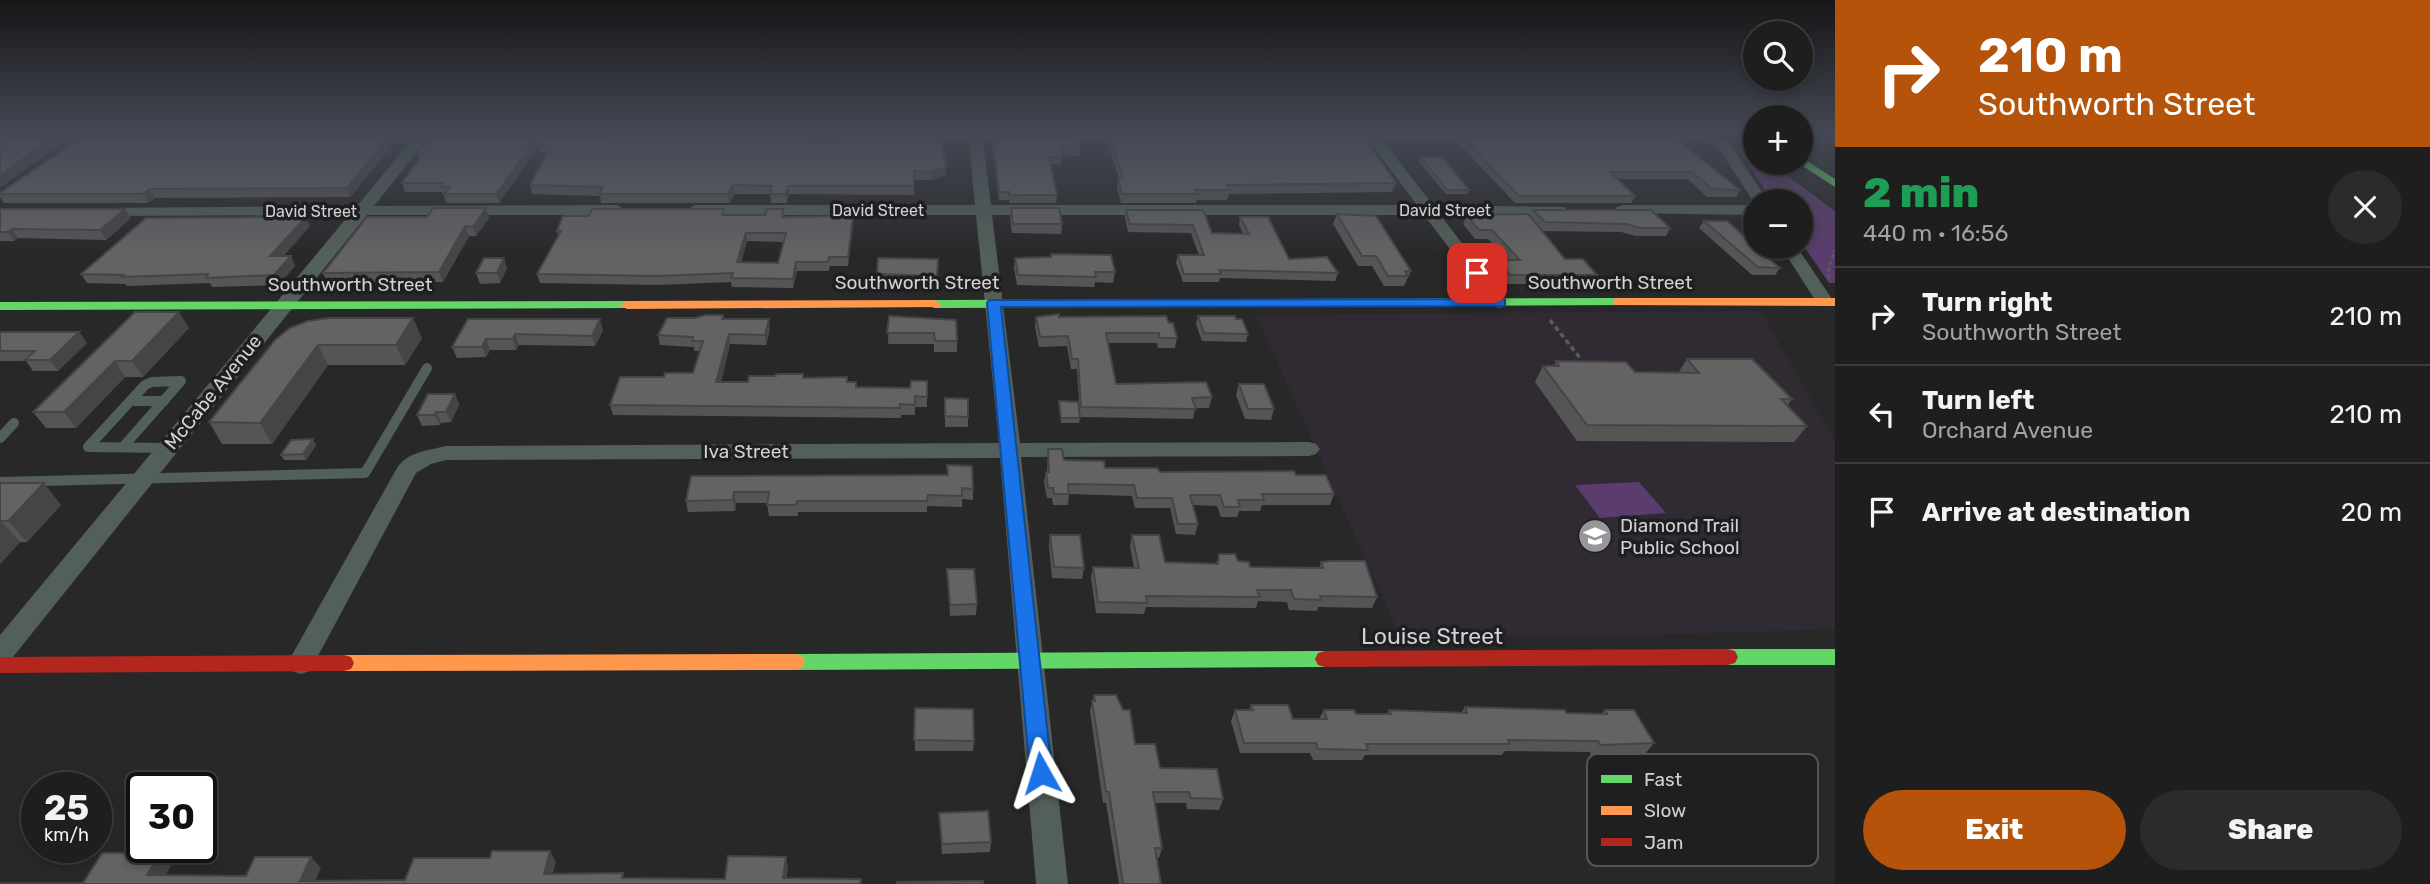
<!DOCTYPE html>
<meta charset="utf-8">
<style>
:root{--surface:#1f1e1f;--page:#2c2b2c;--text:#f1f3f6;--muted:#a1a2a4;--line:#3c3c3d;--accent:#b45309}
body{margin:0;font-family:Rubik,sans-serif;background:var(--page);color:var(--text);height:100vh;display:flex;flex-direction:column;font-size:26px;white-space:nowrap}
*{box-sizing:border-box;margin:0}
p{font-size:23px;color:var(--muted)}
.icon{flex:none;width:38px;height:38px;fill:none;stroke:currentColor;stroke-width:2;stroke-linecap:round;stroke-linejoin:round}
.map{position:relative;flex:1;overflow:hidden}
.panel{display:flex;flex-direction:column;background:var(--surface);width:595px}
.panel>*{flex:none}
.guide{background:#b45309;color:#fff;overflow:hidden}
.fabs{position:absolute;left:1743px;top:21px;display:grid;gap:14px}
.fabs a{display:grid;place-items:center;width:70px;height:70px;border-radius:50%;background:var(--surface);box-shadow:0 4px 10px #0003,0 0 0 2px var(--line);font-size:35px}
.speed{position:absolute;left:21px;top:772px;display:flex;gap:14px;font-size:35px;font-weight:700;text-align:center}
.speed>*{display:grid;place-content:center;width:91px;height:91px;border-radius:50%;background:var(--surface);box-shadow:0 4px 10px #0003,0 0 0 2px var(--line);line-height:1}
.speed small{font-size:18px;font-weight:400}
.speed .limit{border:4px solid #111;border-radius:10px;background:#fff;color:#111}
.pin{position:absolute;display:grid;place-items:center;width:60px;height:60px;color:#fff;margin:-30px;border-radius:14px;box-shadow:0 4px 10px #0006}
.me{position:absolute;width:77px;margin:-38px;rotate:354deg;stroke-linejoin:round;filter:drop-shadow(0 0 5px #0008)}
.turn{display:flex;align-items:center;gap:24px;height:147px;padding:0 28px;font-size:32px}
.turn .icon{width:91px;height:91px;stroke-width:2.5}
.turn b{display:block;font-size:49px;line-height:60px}
.round{display:grid;place-items:center;flex:none;width:74px;height:74px;border-radius:37px;background:var(--page)}
.summary{display:flex;align-items:center;justify-content:space-between;height:119px;padding:0 28px}
h1{font-size:42px;font-weight:800;line-height:52px;color:#1e9e55}
.button{display:flex;gap:14px;margin-top:auto;padding:14px 28px}
.button a{flex:1;height:80px;border-radius:42px;background:var(--accent);color:#fff;font-size:28px;font-weight:800;line-height:80px;text-align:center}
.button a+a{background:var(--page);color:var(--text)}
ul{padding:0;list-style:none}
li{display:flex;align-items:center;gap:21px;height:98px;padding:0 28px;border-top:2px solid var(--line)}
li div{flex:1}
li b{display:block;font-size:26px}
li em{font-style:normal}
main{display:flex;flex:1;min-height:0}
.map>svg:first-child{display:block}
.built{fill:#302b33}
.green{fill:#5b3c6e}
.lines{fill:none;stroke-linecap:round;stroke-linejoin:round}
.path-far1{stroke:#575e5a;stroke-width:2.5;stroke-dasharray:4.5 2.5;stroke-linecap:butt}
.path{stroke:#575e5a;stroke-width:3.5;stroke-dasharray:5 3.5;stroke-linecap:butt}
.lane{stroke:#535f59;stroke-width:10}
.street{fill:#535f59;fill-rule:evenodd}
.fast{fill:#63d668;fill-rule:evenodd}
.slow{fill:#ff974d;fill-rule:evenodd}
.jam{fill:#b3261e;fill-rule:evenodd}
.wall{fill:#565556;fill-rule:evenodd}
.shaded-wall{fill:#464546}
.building{fill:#646364;stroke:#464546;stroke-width:2;fill-rule:evenodd}
.route{fill:#1a73e8;stroke:#114b97;stroke-width:2}
.labels{text-anchor:middle;dominant-baseline:central;stroke-width:7;stroke-linejoin:round;paint-order:stroke}
.far-street-label{font-size:16px;fill:#d2d1d3;stroke:#1f1e21}
.street-label{font-size:19px;fill:#d2d1d3;stroke:#1f1e21}
.poi-label{font-size:19px;fill:#d2d1d3;stroke:#1f1e21;text-anchor:start}
.near-street-label{font-size:23px;fill:#d2d1d3;stroke:#1f1e21}
.key{fill:#1f1e21;stroke:#555456;stroke-width:2}
.key-label{font-size:19px;fill:#d2d1d3}
</style>
<main>
<div class="map">
<svg width="1835" height="884" viewBox="0 0 1835 884">
<rect width="100%" height="100%" fill="#292829"/>
<path class="built" d="M1761,311L1835,442V629L1621,636L1401,638L1256,315Z"/>
<path class="green" d="M1738,149L1755,152V163H1770L1835,211V283H1829L1801,242V201H1773Z
M1639,482L1666,513L1600,518L1575,485Z"/>
<g class="lines">
<path class="path-far1" d="M1829,279V267L1835,250"/>
<path class="path" d="M1550,320L1580,358"/>
<path class="lane" d="M131,401H164
M0,438L14,423
M123,447L181,381L152,382L145,385L88,447L168,448
M0,482L365,473L427,368"/>
<path class="street" d="M419,132H433L431,135H458L465,139L458,143H424L374,206L617,205L625,210L617,215H367L9,662L0,665V635L349,215L100,216L92,211L94,208L357,206L409,143H360L355,142V136L416,135Z
M968,132L1137,134L1144,138L1137,142H983L991,205H1417L1370,142H1337L1330,138L1337,134H1363L1362,132L1709,134L1728,141L1768,201H1755V204L1718,147L1707,142H1384L1433,205L1565,207L1567,210L1565,213L1559,215H1440L1509,303L1500,308L1494,307L1424,215H992L1020,443L1309,442L1316,444L1320,449L1316,454L1309,456L1021,457L1068,884H1036L1000,458L446,460L431,464L416,473L310,671L301,674L292,671L288,663L292,655L397,468C407,452 429,450 446,446L999,443L976,215H695L687,210L695,205H975L969,142H913L906,138L913,134Z
M777,134H864L871,138L864,142L772,141V135Z
M0,135H108L115,139L108,143H0Z
M1623,205H1755V215L1617,213L1615,210L1617,207Z
M1781,247H1797L1834,302L1831,306H1819Z"/>
<path class="fast" d="M1801,157L1835,179V187L1798,163H1801Z
M1618,298L1623,299V305L934,308L927,304L934,300Z
M627,301L632,302V308L0,310V302Z
M1728,649H1835V665H1728L1721,663L1718,657L1721,651Z
M1325,651L1332,653L1335,659L1332,665L1325,667L795,670L788,668L785,662L788,656L795,654Z"/>
<path class="slow" d="M1618,298H1835V306L1613,305V299Z
M934,300L941,304L939,307L627,309L620,305L627,301Z
M795,654L802,656L805,662L802,668L795,670L344,671L337,669L334,663L337,657L344,655Z"/>
<path class="jam" d="M1728,649L1735,651L1738,657L1735,663L1728,665L1325,667L1318,665L1315,659L1318,653L1325,651Z
M344,655L351,657L354,663L351,669L344,671L0,673V657Z"/>
</g>
<path class="wall" d="M806,136V141L946,167V175L932,180H914V195L789,194L787,203H771L770,194H735L729,203H601L600,196L532,194L530,185L546,155L537,149L499,203H447L442,192H405L402,183L419,159L417,153L431,137Z
M1109,136L1396,183L1392,192L1229,194L1227,200H1197L1196,203H1121L1117,188L1119,178L1108,145Z
M993,137L1080,148L1079,156L1062,155L1061,165L1051,164L1057,195L1056,203H1009V200H999L992,145Z
M1463,138L1676,139L1740,190L1736,197H1707L1688,179H1618L1635,196L1631,203H1515L1460,145Z
M392,146L350,197L155,198L148,203H4L0,197V193Z
M1421,157L1469,190L1467,194H1446L1419,162Z
M1011,208L1062,224L1061,234L1012,233L1010,218Z
M0,209H125L131,218L106,240L18,238L14,241H0Z
M783,209L784,217L853,216V225L848,266H830L829,271H797L793,288L732,287L731,282L658,285L540,283L537,274L558,235L557,231L725,215H765ZM747,241L784,242L778,263L741,262Z
M1126,210H1203L1212,233L1243,234L1239,225L1240,217L1289,259L1338,273L1335,281L1220,278L1219,282H1183L1176,263L1178,255H1199L1191,233L1128,232L1125,218Z
M1533,210L1670,228L1666,236H1636L1621,232L1542,231L1565,259L1597,275L1592,284H1505L1494,269L1498,260H1507L1488,239H1475L1463,224L1467,215L1530,217Z
M1337,214L1411,271L1404,286H1384L1372,266H1358L1333,224Z
M489,218L476,236H469L443,282H327L323,273Z
M1704,221L1780,268L1775,275H1752L1699,228Z
M310,226L283,256H291L295,266L278,285L212,287L210,283L127,286L125,284L87,283L81,274Z
M1015,258L1115,272L1113,283L1095,282L1094,287L1017,285L1014,268Z
M938,259L937,287L877,284V274Z
M507,268L500,283L480,284L476,273Z
M135,312L189,328L143,377H125L76,428H46L33,412Z
M723,315L724,319L770,329L766,345L730,344L721,382H748L776,376L803,374L804,378L847,382L856,387L910,388L927,381V407H915V415H901V418L613,415L610,405L664,377L693,373L700,351H694V347L660,345L658,335Z
M889,316L957,341V352H934V344H888Z
M1198,316L1236,319L1248,334L1246,342L1202,341L1196,324Z
M1036,317L1169,323L1177,338L1175,348H1158L1157,343H1108L1116,384L1212,397L1209,408H1195L1193,419L1080,417L1077,369H1071L1067,346L1039,347L1035,327Z
M468,319L603,330L595,346L519,345L516,350H490L486,357L457,358L452,347Z
M0,332H79L87,343L58,371H33L26,361H0Z
M422,338L405,365H328L272,444H222L209,422L275,340Z
M1687,359L1792,399L1787,406L1807,426L1794,442L1577,441L1535,382L1543,366H1554L1556,361L1635,372L1678,373Z
M1239,384L1274,409L1271,420L1245,419L1236,395Z
M455,394L459,405L451,422L441,423L440,425L422,426L417,415Z
M945,398L968,417V427H945Z
M1059,401L1080,418L1079,423H1061L1059,407Z
M316,445L306,460H284L281,455Z
M1048,449L1064,460L1105,468L1160,472L1296,475L1334,494L1330,505H1262L1260,511H1239L1237,517H1221L1217,506L1193,505L1198,524L1195,535L1176,534L1170,508H1135L1132,496L1069,494L1068,505H1053L1052,498H1047L1044,482L1046,472H1047Z
M691,476L973,489V500L962,499V507L927,506V512H798V516H769L767,503H736L735,511L688,512L686,501Z
M0,483L61,505L27,542H20L0,564Z
M1050,535L1084,568L1082,579L1052,578L1049,546Z
M1132,535L1165,562L1216,564L1219,554L1250,567L1319,568L1321,562L1377,597L1372,608L1318,607L1317,611L1289,610L1287,602L1258,601L1256,608L1146,607L1144,614L1096,613L1091,578L1093,567L1134,568L1130,546Z
M947,569L977,604L976,615L950,616Z
M1094,695L1135,744L1160,768L1223,799L1219,810L1187,809L1186,803H1155L1162,848L1159,858H1157L1161,884H1119L1106,803H1103L1090,711Z
M1251,705L1293,719H1319L1324,710L1356,714H1387L1389,710L1461,713L1465,707L1566,713L1601,714L1605,710L1654,743L1645,754L1591,756L1590,752L1505,751L1502,755H1365L1362,760H1313L1310,753H1240L1231,721L1235,710H1249Z
M915,708L974,741L973,751H915Z
M939,813L991,842L990,852L942,854Z"/>
<path class="shaded-wall" d="M54,137L59,146L0,188V175Z
M389,137L392,146L350,197L347,188Z
M535,141L537,149L499,203L496,194Z
M946,167V175L932,180L933,172Z
M733,185L735,194L729,203L728,194Z
M788,186L789,194L787,203L786,194Z
M150,189L155,198L148,203L143,194Z
M486,208L489,218L476,236L473,227Z
M125,209L131,218L106,240L100,230Z
M853,216V225L848,266V257Z
M306,217L310,226L275,266L270,256Z
M465,226L469,236L443,282L439,272Z
M12,229L18,238L14,241L7,232Z
M746,233L747,241L739,271L737,262Z
M291,256L295,266L278,285L274,275Z
M504,258L507,268L500,283L497,273Z
M796,262L797,271L793,288V279Z
M179,312L189,328L143,377L132,361Z
M413,318L422,338L405,365L396,345Z
M600,319L603,330L595,346L592,336Z
M769,319L770,329L766,345L765,335Z
M79,332L87,343L58,371L50,360Z
M515,334L519,345L516,350L513,339Z
M729,334L730,344L718,393L716,382Z
M486,339L490,350L486,357L482,347Z
M318,345L328,365L272,444L260,423Z
M115,361L125,377L76,428L64,412Z
M455,394L459,405L451,422L446,412Z
M436,412L441,423L440,425L435,415Z
M313,439L316,445L306,460L303,454Z
M44,483L61,505L27,542L8,521Z
M734,492L736,503L735,511L733,500Z
M1,521L20,542L0,564V522Z
M550,851L556,862L550,884L544,874Z
M160,853L172,864L160,884L147,875Z
M311,857L321,868L314,884L300,881Z
M786,857L788,868L786,884L783,878Z"/>
<path class="building" d="M806,136L805,141H837V136H941L946,167L933,172L914,171V186H788L786,194H770L772,186L733,185L728,194H599L603,187L530,185L549,150L535,141L496,194H444L450,187H441L443,183H402L424,153H417L431,137Z
M1109,136H1363L1396,183L1227,185L1230,190H1196L1198,194H1122L1118,178H1123Z
M0,137H54L0,175Z
M82,137H389L347,188L150,189L143,194H0V193Z
M993,137H1078L1080,148H1061L1062,157H1049L1057,195H1009V192H999Z
M1463,138L1676,139L1740,190L1712,189L1692,172H1610L1635,196H1519Z
M1421,157H1442L1469,190H1447Z
M433,208H486L473,227L465,226L439,272L323,273L367,217H427Z
M1011,208H1059L1062,224H1013Z
M0,209H125L100,230L12,229L7,232H0Z
M592,209H724L722,215H765L767,209H783L782,217L853,216L848,257H829L828,262H796L793,279L731,278L733,273L656,276L537,274L561,231H557L563,216H589ZM746,233H786L778,263L737,262Z
M1126,210H1203L1212,233L1249,234L1240,217H1268L1289,259L1327,257L1338,273L1219,270L1221,274H1184L1178,255H1204L1193,225L1130,224Z
M1533,210H1651L1670,228H1640L1626,224L1545,222Z
M1337,214L1376,216L1411,271H1405L1408,276H1388L1376,256H1362Z
M1528,214L1565,259H1583L1597,275H1510L1498,260H1520L1492,230H1479L1467,215Z
M306,217L270,256H291L274,275L207,278L208,274L121,277L124,275L81,274L146,218Z
M1704,221H1727L1780,268L1758,267Z
M1051,254L1111,255L1115,272H1095L1096,277L1018,275L1015,258L1051,257Z
M484,258H504L497,273H476Z
M878,258L938,259L937,276L877,274Z
M135,312H179L132,361H115L64,412H33Z
M1059,314V317L1166,316L1169,323H1173L1177,338H1160L1159,333H1106L1116,384L1206,382L1212,397L1192,398L1196,409L1081,407L1078,359H1072L1068,336L1040,337L1036,317Z
M706,315H723L722,319H769L765,335L729,334L716,382H748L749,376H776V374H803V378L847,377V382H856V387L910,388L911,381H927V397L915,396V405L900,404V408L610,405L620,377H664L665,373H693L703,341H692L693,337L658,335L667,318H695Z
M889,316L956,320L957,341H935L934,333H887Z
M1198,316H1235L1236,319H1242L1248,334L1204,333Z
M329,318H413L396,345H318L260,423L209,422L275,340L290,328L308,321Z
M468,319H600L592,336L515,334L513,339H486L482,347H452Z
M0,332H79L50,360H25L35,351H0Z
M1687,359H1752L1792,399H1781L1807,426L1587,425L1543,366H1559L1556,361L1626,362L1635,372L1699,373Z
M1239,384H1264L1274,409H1248Z
M428,394H455L446,412H436L435,415H417Z
M945,398L968,399V417L945,416Z
M1059,401L1078,402L1080,418H1061Z
M313,439L303,454L281,455L291,440Z
M1048,449H1062L1064,460L1104,461L1105,468H1157L1160,472L1294,471L1296,475H1326L1334,494H1262L1264,500H1238L1240,507H1224L1220,495H1190L1198,524H1178L1172,498H1137L1134,485L1068,484L1069,494H1054L1053,488H1048L1046,472H1049Z
M947,465L972,466L973,489L962,488V496L928,495L927,501H797L796,505H767L769,492H734L733,500L686,501L691,476L948,475Z
M0,483H44L8,521H1L0,522Z
M1050,535H1080L1084,568L1054,567Z
M1132,535H1159L1165,562L1218,564L1219,554H1235L1238,561L1249,562L1250,567L1323,568L1321,562L1330,561H1365L1377,597L1320,596L1321,600L1294,599L1291,590H1257L1260,597L1146,596L1147,603L1098,602L1093,567L1139,568Z
M947,569H974L977,604L950,605Z
M1094,695H1116L1123,710H1130L1135,744H1155L1160,768L1217,769L1223,799L1191,798L1189,792H1153L1162,848H1155L1161,884H1123L1109,792H1106L1098,739L1092,701H1095Z
M1251,705H1288L1293,719H1327L1324,710H1354L1356,714H1391L1389,710L1467,713L1465,707L1565,710L1566,713L1607,714L1605,710H1634L1654,743L1600,745L1598,741L1508,740L1510,744H1366L1368,750L1318,749L1316,743H1244L1235,710H1253Z
M915,708L973,709L974,741L914,740Z
M988,811L991,842L942,844L939,813Z
M492,851H550L544,874L623,873L622,878L725,879L728,856L786,857L783,878L861,879L860,884H0V883H83L102,853H160L147,875L246,876L255,857H311L300,881L405,880L414,858H490Z
M983,881V884H897V882Z"/>
<linearGradient id="sky" x2="0" y2="1"><stop stop-color="#171617"/><stop offset="0.52" stop-color="#434854"/><stop offset="1" stop-color="#434854" stop-opacity="0"/></linearGradient>
<rect width="1835" height="255" fill="url(#sky)"/>
<path class="route" d="M1477,269L1482,270L1505,300V306L1001,307L1052,773L1049,780L1041,783L1033,780L1030,773L987,303L989,300L1490,299L1471,273Z"/>
<defs>
<g id="school-disc" transform="scale(1.75)"><circle r="9.5" fill="#979698" stroke="#1f1e21"/><path d="M0-5L7-2L0 1L-7-2ZM-4 1L0 2.5L4 1V4Q0 6-4 4Z" fill="#fff"/></g>
</defs>
<g fill-rule="evenodd">
<use href="#school-disc" x="1595" y="536"/>
</g>
<g class="labels">
<g class="far-street-label">
<text x="878" y="210">David Street</text>
<text x="1445" y="210">David Street</text>
<text x="311" y="211">David Street</text>
</g>
<g class="street-label">
<text x="917" y="282">Southworth Street</text>
<text x="1610" y="282">Southworth Street</text>
<text x="350" y="284">Southworth Street</text>
<text transform="translate(213 392) rotate(-51)">McCabe Avenue</text>
<text x="746" y="451">Iva Street</text>
</g>
<g class="poi-label">
<text x="1620" y="525">Diamond Trail<tspan x="1620" dy="22">Public School</tspan></text>
</g>
<g class="near-street-label">
<text x="1432" y="636">Louise Street</text>
</g>
</g>
<rect x="1587" y="754" width="231" height="112" rx="10" class="key"/>
<rect x="1601" y="775" width="31" height="8" fill="#63d668"/>
<rect x="1601" y="806" width="31" height="9" fill="#ff974d"/>
<rect x="1601" y="838" width="31" height="8" fill="#b3261e"/>
<g class="key-label">
<text x="1644" y="786">Fast</text>
<text x="1644" y="817">Slow</text>
<text x="1644" y="849">Jam</text>
</g>
</svg>
<div class="fabs">
<a><svg class="icon" aria-label="search" viewBox="0 0 24 24"><circle cx="10" cy="10" r="6"/><path d="M15 15l6 6"/></svg></a>
<a>+</a>
<a>−</a>
</div>
<div class="speed"><div>25<small>km/h</small></div><div class="limit">30</div></div>
<div class="pin" style="left:1477px;top:273px;background:#d93025"><svg class="icon" aria-label="arrive" viewBox="0 0 24 24"><path d="M6 21V4h12l-3 4 3 4H6"/></svg></div>
<svg class="me" style="left:1041px;top:773px" viewBox="-20 -20 40 40"><path d="M0-17L14 15 0 8-14 15z" fill="#1a73e8" stroke="#fff" stroke-width="4"/></svg>
</div>
<section class="panel">
<div class="guide">
<div class="turn"><svg class="icon" aria-label="right" viewBox="0 0 24 24"><path d="M7 20v-9h11M14 6l5 5-5 5"/></svg><div><b>210 m</b>Southworth Street</div></div>
</div>
<div class="summary"><div><h1>2 min</h1><p>440 m · 16:56</p></div><a class="round"><svg class="icon" aria-label="close" viewBox="0 0 24 24"><path d="M6 6l12 12M18 6L6 18"/></svg></a></div>
<ul>
<li><svg class="icon" aria-label="right" viewBox="0 0 24 24"><path d="M7 20v-9h11M14 6l5 5-5 5"/></svg><div><b>Turn right</b><p>Southworth Street</p></div><em>210 m</em></li>
<li><svg class="icon" aria-label="left" viewBox="0 0 24 24"><path d="M17 20v-9H6M10 6l-5 5 5 5"/></svg><div><b>Turn left</b><p>Orchard Avenue</p></div><em>210 m</em></li>
<li><svg class="icon" aria-label="arrive" viewBox="0 0 24 24"><path d="M6 21V4h12l-3 4 3 4H6"/></svg><div><b>Arrive at destination</b></div><em>20 m</em></li>
</ul>
<div class="button"><a>Exit</a><a>Share</a></div>
</section>
</main>
